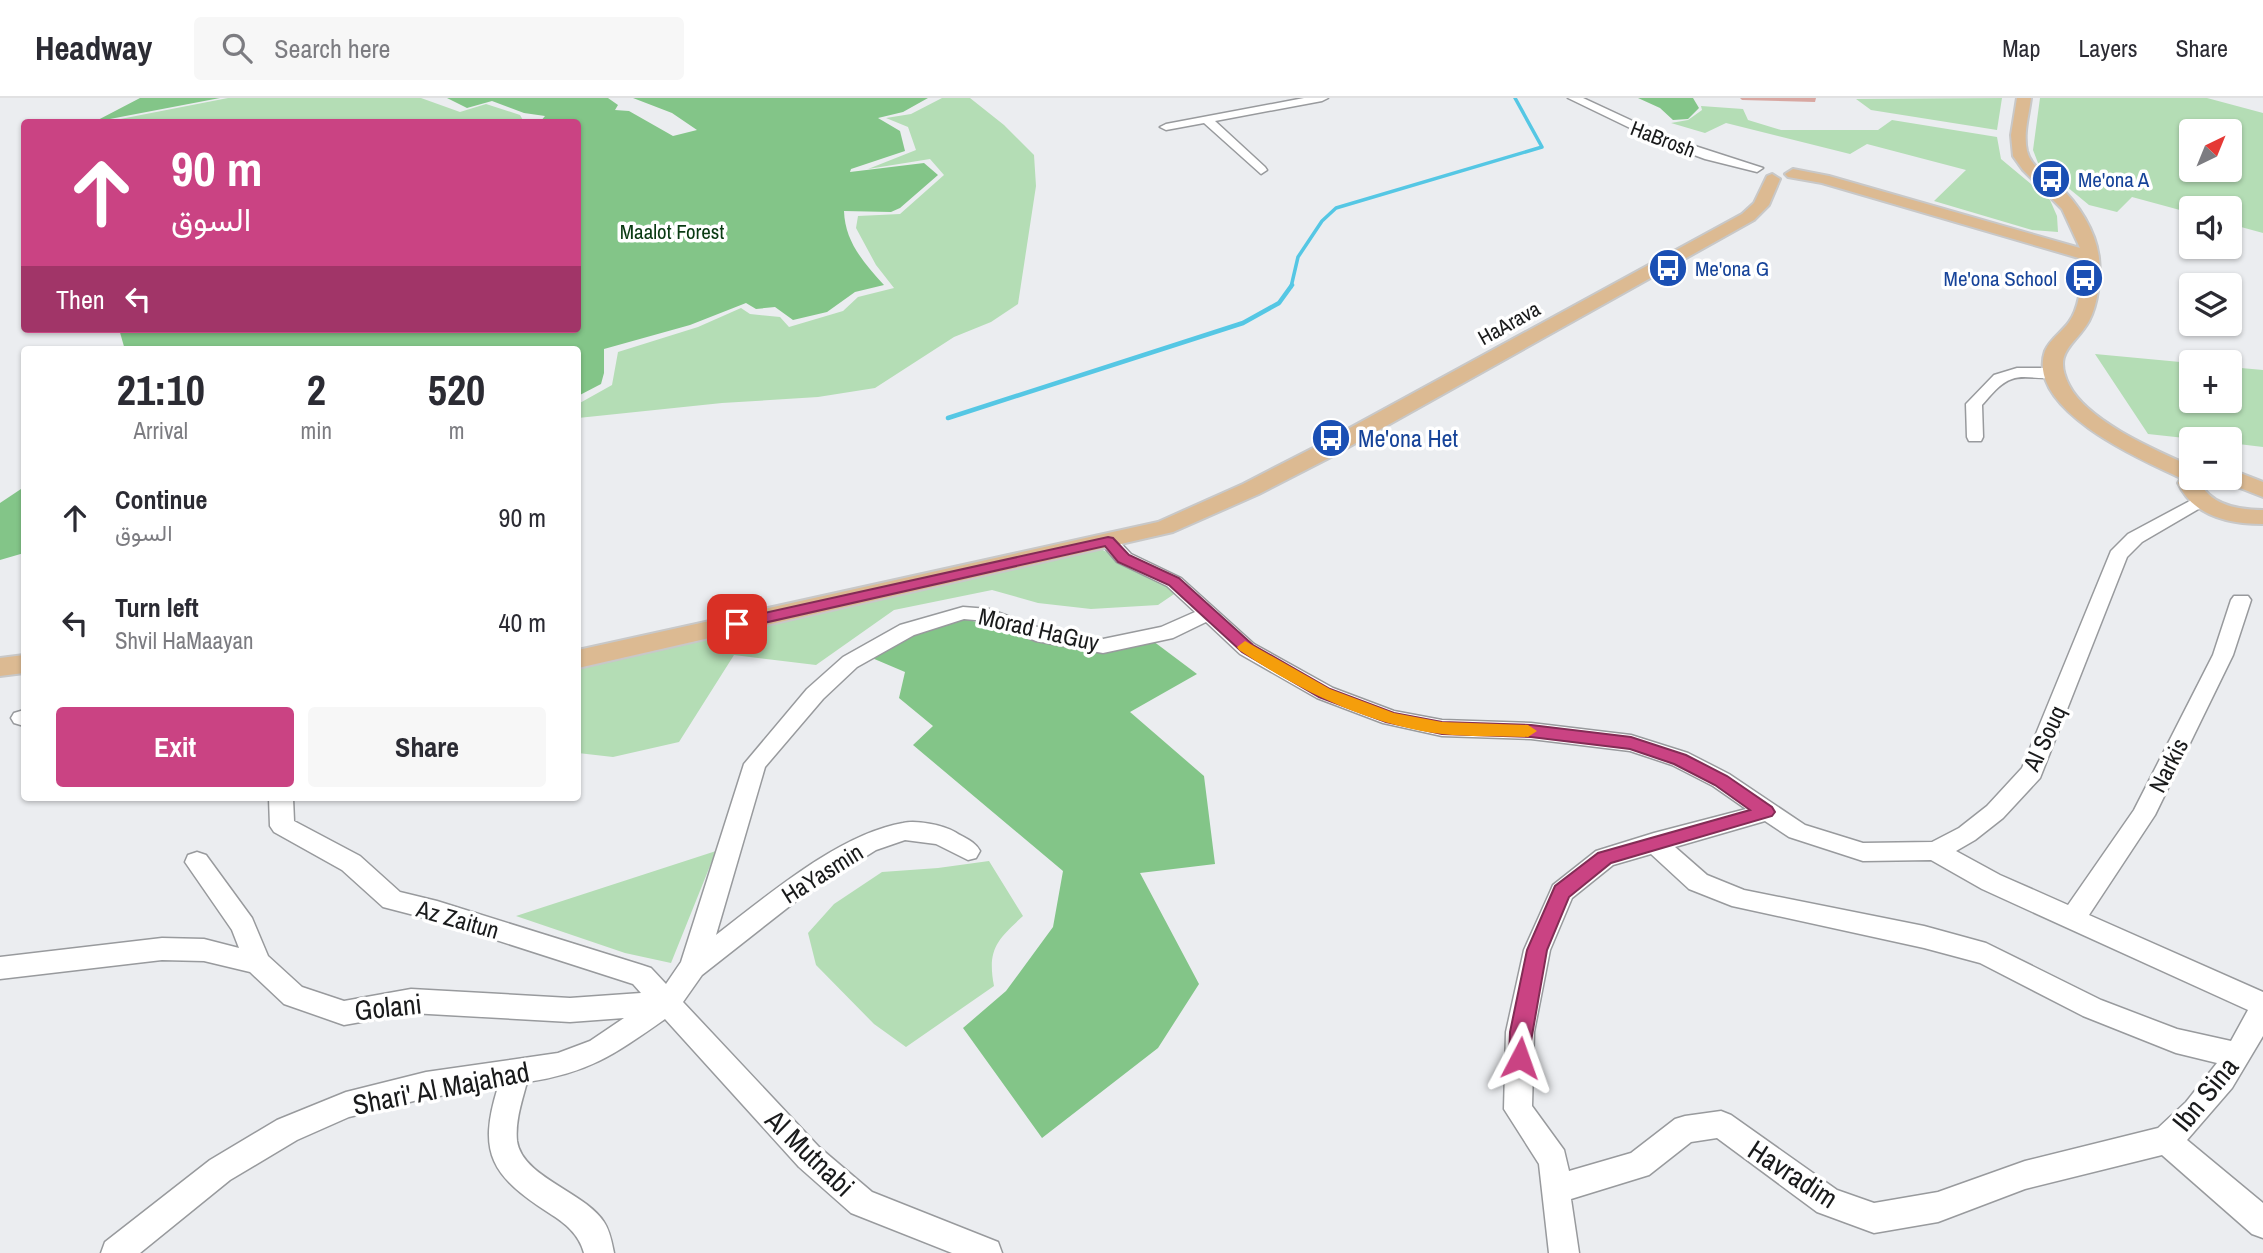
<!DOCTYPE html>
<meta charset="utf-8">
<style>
:root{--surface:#fff;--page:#f7f7f7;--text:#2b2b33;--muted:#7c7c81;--line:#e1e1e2;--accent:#ca4383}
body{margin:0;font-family:"Archivo Narrow",Vazirmatn,sans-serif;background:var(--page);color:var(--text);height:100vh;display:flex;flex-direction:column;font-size:26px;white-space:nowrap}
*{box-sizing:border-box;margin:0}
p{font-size:23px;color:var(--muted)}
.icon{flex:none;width:38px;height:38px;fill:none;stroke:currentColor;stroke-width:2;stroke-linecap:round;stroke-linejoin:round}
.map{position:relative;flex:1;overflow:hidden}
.sheet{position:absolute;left:21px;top:248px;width:560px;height:455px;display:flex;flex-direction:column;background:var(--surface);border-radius:7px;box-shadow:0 2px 5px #0004}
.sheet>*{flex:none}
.top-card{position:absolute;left:21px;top:21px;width:560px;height:214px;border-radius:7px;box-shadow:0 2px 5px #0004;background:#ca4383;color:#fff;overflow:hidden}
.needle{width:46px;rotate:43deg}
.tools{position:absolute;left:2179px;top:21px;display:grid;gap:14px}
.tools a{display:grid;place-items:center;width:63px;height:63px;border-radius:7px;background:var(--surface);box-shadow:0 2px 5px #0004;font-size:35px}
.pin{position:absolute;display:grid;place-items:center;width:60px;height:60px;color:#fff;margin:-30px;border-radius:14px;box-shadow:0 4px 10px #0006}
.me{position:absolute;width:77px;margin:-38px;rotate:4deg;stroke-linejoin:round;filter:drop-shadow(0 0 5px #0008)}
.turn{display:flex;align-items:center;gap:24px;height:147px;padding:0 35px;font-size:32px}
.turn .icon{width:91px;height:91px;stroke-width:2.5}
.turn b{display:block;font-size:49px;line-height:60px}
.then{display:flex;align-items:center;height:66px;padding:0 35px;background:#0003;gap:14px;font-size:26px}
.eta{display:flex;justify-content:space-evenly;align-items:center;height:119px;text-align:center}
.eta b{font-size:42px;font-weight:700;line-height:49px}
.primary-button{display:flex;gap:14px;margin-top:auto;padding:14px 35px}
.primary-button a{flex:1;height:80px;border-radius:7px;background:var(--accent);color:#fff;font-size:28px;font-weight:700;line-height:80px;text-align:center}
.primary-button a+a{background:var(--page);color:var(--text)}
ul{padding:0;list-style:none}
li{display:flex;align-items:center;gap:21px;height:105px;padding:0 35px}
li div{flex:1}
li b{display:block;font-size:26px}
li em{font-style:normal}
header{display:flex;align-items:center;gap:42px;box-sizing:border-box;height:98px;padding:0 35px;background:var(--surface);border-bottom:2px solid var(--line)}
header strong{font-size:33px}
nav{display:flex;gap:38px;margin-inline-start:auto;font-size:24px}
.search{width:490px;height:63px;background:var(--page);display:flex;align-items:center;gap:18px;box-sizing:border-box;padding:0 24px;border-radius:7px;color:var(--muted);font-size:26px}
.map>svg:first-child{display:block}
.green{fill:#b4ddb5;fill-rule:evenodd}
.forest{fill:#83c588}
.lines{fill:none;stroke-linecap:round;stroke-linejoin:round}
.stream-far1{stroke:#55c7e4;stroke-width:3.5}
.stream{stroke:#55c7e4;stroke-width:4.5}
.minor-casing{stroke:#989a9d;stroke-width:3}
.major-casing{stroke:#c8c8c8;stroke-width:4}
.minor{fill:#fff;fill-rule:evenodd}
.major{fill:#dcba92;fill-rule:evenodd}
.wall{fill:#d8a7a1}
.route{fill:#ca4383;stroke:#832c55;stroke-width:2}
.slow{fill:#f59e0b}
.labels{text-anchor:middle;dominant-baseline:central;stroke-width:7;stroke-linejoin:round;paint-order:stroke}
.far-street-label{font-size:21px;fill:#191a1b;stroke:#fff}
.far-transit-label{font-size:21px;fill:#164399;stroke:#fff;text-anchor:start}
.far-park-label{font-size:21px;fill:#093a12;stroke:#fff}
.transit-label{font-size:24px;fill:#164399;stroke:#fff;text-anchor:start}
.street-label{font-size:24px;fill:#191a1b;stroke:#fff}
.near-street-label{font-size:28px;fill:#191a1b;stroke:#fff}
</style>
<header>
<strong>Headway</strong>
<div class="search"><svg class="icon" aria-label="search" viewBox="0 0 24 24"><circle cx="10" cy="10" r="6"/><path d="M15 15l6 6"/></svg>Search here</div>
<nav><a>Map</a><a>Layers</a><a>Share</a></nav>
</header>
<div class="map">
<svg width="2263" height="1155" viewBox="0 0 2263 1155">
<rect width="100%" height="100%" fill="#ebedf0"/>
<path class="green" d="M228,0H421L460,14L486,6L520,17L524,24H105Z
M942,0H970L1004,27L1034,57L1036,88L1018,206L991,224L954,239L875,290L818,299L722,305L578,320V306L612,287L618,254L698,229L741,210L750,216L780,219L789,229L843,213L858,199L894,190L876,167L856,130L858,118L900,116L944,77L930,61L868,71L916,52L908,29L886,20L911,16Z
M2002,0L1997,32L1871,12L1856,1Z
M2040,0H2207L2263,15V135L2230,126V110H2191V115L2132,99L2117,114L2089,107L2038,65L2033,52ZM2191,33H2230V72H2191Z
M1701,8L1743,11L1748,22L1781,32H1878L1892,22L1997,39L2001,61L2050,102L2057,118L2058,134L2032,132L1934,103L1966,72L1867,46L1850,56L1726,25L1705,35L1671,25L1688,22L1702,12Z
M2095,256L2191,265V303H2230V269L2263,272V349L2230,345V341H2194L2148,336Z
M1097,449L1180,492L1158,507L1091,511L1038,505L992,492L894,512L816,567L734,557L679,644L613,659L578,655V569Z
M716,753L671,865L625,855L516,818Z
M989,763L1023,818C997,842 987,851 994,888L906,949L874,926L816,867L808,835L834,806L882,774L938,770Z"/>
<path class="forest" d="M140,0H220L94,24Z
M447,0H608L618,7L615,12L629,13L673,38L697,32L672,15L633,0H928L903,14L878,20L900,33L905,53L851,71L850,74L924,65L938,77L900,110L891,114L844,113C845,144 864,165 884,187L855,194L827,214L793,222L775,209L756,211L746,205L690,227L604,251V275L601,286L578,298V252H125L119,231H578V24H540L545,18L524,15L492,3L467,10Z
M1638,0H1693L1699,10L1688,21L1673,22L1660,10Z
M24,389V455L0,462V405Z
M954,519C1019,533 1082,547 1149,540L1197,576L1130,614L1204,678L1215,766L1140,775L1199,886L1158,950L1042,1040L963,930L1006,893L1053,829L1063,773L913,647L933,628L899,600L905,574L872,560L908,538Z"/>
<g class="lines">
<path class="stream-far1" d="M1291,189L1298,159L1322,123L1336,110L1542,49L1515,0"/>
<path class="stream" d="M948,320L1243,225L1279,205L1292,187"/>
<g class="minor-casing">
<path id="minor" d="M1304,0H1328L1322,3L1215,23L1265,69L1267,72L1261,76L1204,25L1166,32L1160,29L1166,26Z
M1568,0H1583L1667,39L1763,70L1757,74L1705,61L1659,44Z
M2017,270H2054L2062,275C2051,286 2027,275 2012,281C2000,285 1991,297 1982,307L1983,339L1981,343H1969L1967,339L1966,306L1994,277Z
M2201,397L2210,402L2207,406L2142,444L2127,459L2040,680L2003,720L1975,742L1956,753L2000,777L2068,807L2134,712L2213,557L2231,502L2234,498H2248L2251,502L2233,557L2155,717L2089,817L2263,894V938L2232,990L2187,1042L2263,1105V1140L2252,1136L2162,1057L2025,1091L1938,1124L1874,1135L1817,1114L1717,1040L1691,1044L1649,1077L1571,1101L1579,1155H1549L1539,1066L1504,1011L1506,934L1524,852L1550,794L1553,787L1596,753L1654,735L1746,711L1713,688L1672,667L1630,653L1531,641L1442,638L1383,625L1317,600L1240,556L1206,524L1173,540L1103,555L1036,543L986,523L964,521L914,537L857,569L823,601L765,669L716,837C767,798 839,736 903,725C917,722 942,727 955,734C964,740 975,743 980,753L976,760L968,762L936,746L905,742L876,752L800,800L702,877L683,904L819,1049L872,1094L998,1144L1002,1155H952L851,1115L799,1069L665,921C615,956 589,975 527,984C522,1003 515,1023 517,1043C522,1079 585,1094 604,1124C610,1133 612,1145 614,1155H584C579,1136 565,1125 549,1115C492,1078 477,1056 498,989L426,1000L349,1019L297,1042L230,1082L140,1155H101L105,1144L210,1062L277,1022L346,994L426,974L558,955L590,943L624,920L570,924L411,915L344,927L284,906L250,874L204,863L162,862L0,881V859L162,840L204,841L239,850L232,832L185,764L188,757L197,754L206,757L252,820L268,858L302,889L344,903L411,891L570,900L641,895L633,886L437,823L383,809L342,772L274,734L270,728L269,700H293L294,723L360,758L400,794L437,803L642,867L651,870L666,886L681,864L744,666L807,591L843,559L900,527L963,509L989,511L1040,530L1103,541L1161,529L1195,514L1167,488L1117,464L1099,443L1108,437L1115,439L1131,456L1181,480L1254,546L1333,590L1394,613L1442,622L1531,625L1631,637L1688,655L1729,676L1805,727L1863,745L1932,744L1959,730L1987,708L2022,670L2111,453L2128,436ZM1765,723L1789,739L1863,763L1931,762L1982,791L2248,912L2231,943L2177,931L2101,902L1986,845L1924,828L1744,792L1707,777L1675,749ZM1651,756L1689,791L1732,808L1924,850L1980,865L2083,918L2176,955L2217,965L2186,1004L2158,1030L2025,1063L1938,1094L1874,1105L1837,1092L1731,1017L1721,1013L1685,1018L1675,1021L1631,1055L1569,1073L1564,1052L1532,1008L1534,934L1550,852L1572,800L1613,767Z
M24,612V628L14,625L11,620L14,615Z"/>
</g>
<g class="major-casing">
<path id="major" d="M2017,0H2031C2029,17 2023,35 2027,53C2031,69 2047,77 2058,87C2078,105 2096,133 2099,160C2101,179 2098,206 2089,223C2075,248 2052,253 2069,287C2087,323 2155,352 2191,368V380H2203L2200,385C2212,408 2240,412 2263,412V426C2229,426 2193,418 2178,385L2181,380C2141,362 2025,311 2045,253C2050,241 2062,234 2069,224C2081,208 2082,180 2082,161L1822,85L1788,79L1785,76L1793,71L1829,78L2080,150L2062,111L2023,72L2013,58L2011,37Z
M1772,76L1780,81L1769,107L1754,122L1329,360L1259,396L1173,434L578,570V552L1158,424L1243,386L1313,350L1742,116L1754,105L1767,78Z
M2230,371L2263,384V399L2222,383L2220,380H2230Z
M24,557V575L0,578V560Z"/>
</g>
<use href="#minor" class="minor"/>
<use href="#major" class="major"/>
</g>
<path class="wall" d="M1740,0H1816L1815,4L1742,2Z"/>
<path class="route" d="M1108,439L1113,440L1129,457L1179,480L1253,547L1330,591L1394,615L1442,624L1531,627L1631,639L1686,657L1727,678L1772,709L1775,714L1772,718L1611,765L1569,799L1547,852L1527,966L1520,969L1512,966L1509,960L1510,934L1527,852L1555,788L1598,755L1750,712L1715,687L1674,666L1630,651L1531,639L1442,636L1386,624L1319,599L1242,554L1169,487L1118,464L1105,448L737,531L729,526L737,521Z"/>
<path class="slow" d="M1245,543L1330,591L1394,615L1442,624L1528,627L1537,633L1528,639C1500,638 1470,639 1442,636C1369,627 1300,593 1239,552L1237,549Z"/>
<defs>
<g id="bus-disc" transform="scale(2.0125)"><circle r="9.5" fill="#1a4fb4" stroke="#fff"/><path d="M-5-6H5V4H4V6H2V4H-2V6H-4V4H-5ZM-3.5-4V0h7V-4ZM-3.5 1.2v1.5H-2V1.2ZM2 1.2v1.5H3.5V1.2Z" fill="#fff"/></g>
</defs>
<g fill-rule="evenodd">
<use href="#bus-disc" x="2051" y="81"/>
<use href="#bus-disc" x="1668" y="170"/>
<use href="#bus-disc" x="2084" y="180"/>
<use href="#bus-disc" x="1331" y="340"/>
</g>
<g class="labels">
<g class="far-street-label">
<text transform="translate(1663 41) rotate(21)">HaBrosh</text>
<text transform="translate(1509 225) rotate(-29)">HaArava</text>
</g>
<g class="far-transit-label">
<text x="2078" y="81">Me'ona A</text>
<text x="1695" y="170">Me'ona G</text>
<text x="2057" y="180" text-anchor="end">Me'ona School</text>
</g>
<g class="far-park-label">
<text x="672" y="133">Maalot Forest</text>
</g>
<g class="transit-label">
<text x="1358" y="340">Me'ona Het</text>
</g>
<g class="street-label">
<text transform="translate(1039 531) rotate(13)">Morad HaGuy</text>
<text transform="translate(2044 640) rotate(-65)">Al Souq</text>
<text transform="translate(2168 667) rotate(-63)">Narkis</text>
<text transform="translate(822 775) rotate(-32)">HaYasmin</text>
<text transform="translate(458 821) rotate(16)">Az Zaitun</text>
</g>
<g class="near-street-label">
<text transform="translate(388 909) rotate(-6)">Golani</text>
<text transform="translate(441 990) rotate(-11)">Shari' Al Majahad</text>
<text transform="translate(2205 996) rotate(-51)">Ibn Sina</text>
<text transform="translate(810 1055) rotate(44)">Al Mutnabi</text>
<text transform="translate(1793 1076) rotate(33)">Havradim</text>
</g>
</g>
</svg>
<div class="tools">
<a><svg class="needle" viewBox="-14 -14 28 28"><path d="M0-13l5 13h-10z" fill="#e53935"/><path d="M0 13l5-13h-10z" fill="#7c7c81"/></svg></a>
<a><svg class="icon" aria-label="sound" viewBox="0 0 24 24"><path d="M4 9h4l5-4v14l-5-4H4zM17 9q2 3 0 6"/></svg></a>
<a><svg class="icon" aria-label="layers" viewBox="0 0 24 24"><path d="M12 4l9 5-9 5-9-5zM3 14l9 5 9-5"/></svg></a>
<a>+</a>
<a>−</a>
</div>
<div class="pin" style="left:737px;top:526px;background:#d93025"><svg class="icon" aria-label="arrive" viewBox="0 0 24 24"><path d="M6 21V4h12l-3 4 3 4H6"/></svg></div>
<svg class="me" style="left:1520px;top:960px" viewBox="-20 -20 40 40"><path d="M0-17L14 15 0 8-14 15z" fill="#ca4383" stroke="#fff" stroke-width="4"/></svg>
<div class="top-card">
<div class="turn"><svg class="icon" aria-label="ahead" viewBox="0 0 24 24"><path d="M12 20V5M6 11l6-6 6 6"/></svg><div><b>90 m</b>السوق</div></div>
<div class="then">Then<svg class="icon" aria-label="left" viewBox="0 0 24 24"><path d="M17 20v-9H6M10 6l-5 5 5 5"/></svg></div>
</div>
<section class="sheet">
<div class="eta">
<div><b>21:10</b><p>Arrival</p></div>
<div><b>2</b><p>min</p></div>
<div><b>520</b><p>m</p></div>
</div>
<ul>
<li><svg class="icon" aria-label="ahead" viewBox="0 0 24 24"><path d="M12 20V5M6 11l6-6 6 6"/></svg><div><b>Continue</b><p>السوق</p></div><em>90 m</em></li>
<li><svg class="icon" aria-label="left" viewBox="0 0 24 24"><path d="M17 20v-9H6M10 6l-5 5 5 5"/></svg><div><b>Turn left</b><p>Shvil HaMaayan</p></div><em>40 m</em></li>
</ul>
<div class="primary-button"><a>Exit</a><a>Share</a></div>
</section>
</div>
